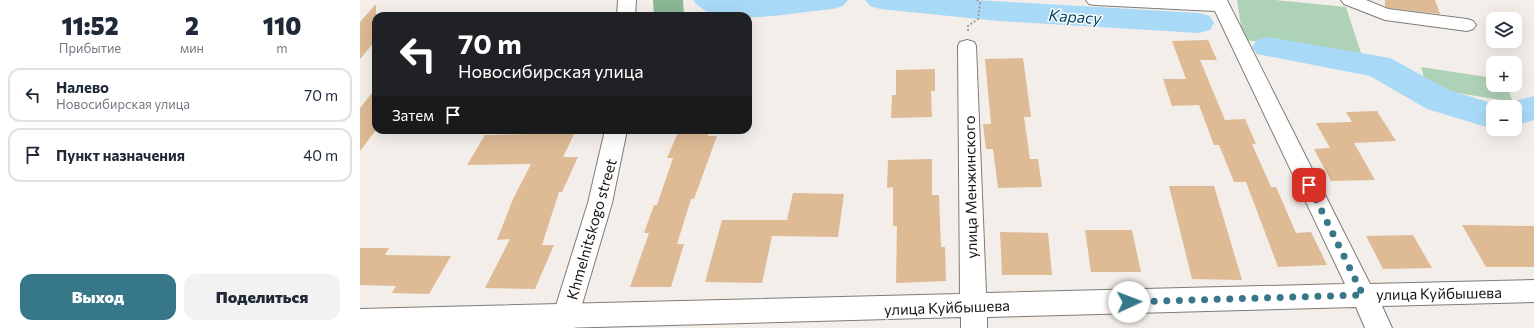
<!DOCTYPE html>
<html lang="ru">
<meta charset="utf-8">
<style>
:root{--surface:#fff;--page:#f2f2f3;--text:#1f2937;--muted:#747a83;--line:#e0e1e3;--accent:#37778a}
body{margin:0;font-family:Commissioner,sans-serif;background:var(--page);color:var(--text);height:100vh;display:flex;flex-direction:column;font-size:15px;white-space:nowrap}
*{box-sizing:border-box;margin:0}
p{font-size:13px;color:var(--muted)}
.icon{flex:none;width:22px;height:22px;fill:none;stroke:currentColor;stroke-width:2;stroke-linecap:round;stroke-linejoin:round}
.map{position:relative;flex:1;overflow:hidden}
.panel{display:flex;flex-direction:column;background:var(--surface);width:360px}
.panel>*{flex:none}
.top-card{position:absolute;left:12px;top:12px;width:380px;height:122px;border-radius:12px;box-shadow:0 4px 16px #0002;background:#202124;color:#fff;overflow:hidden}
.controls{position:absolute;left:1126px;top:12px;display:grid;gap:8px}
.controls a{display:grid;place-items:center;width:36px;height:36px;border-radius:8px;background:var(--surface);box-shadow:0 4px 16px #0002;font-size:20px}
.pin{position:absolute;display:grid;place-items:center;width:34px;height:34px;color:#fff;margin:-17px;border-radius:8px;box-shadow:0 2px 6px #0006}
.me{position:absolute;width:44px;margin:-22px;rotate:88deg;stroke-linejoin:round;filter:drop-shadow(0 0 3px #0008)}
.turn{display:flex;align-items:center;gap:14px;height:84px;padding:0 20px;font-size:18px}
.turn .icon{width:52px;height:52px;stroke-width:2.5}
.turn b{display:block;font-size:28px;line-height:34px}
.then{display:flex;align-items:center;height:38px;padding:0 20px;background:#0003;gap:8px;font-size:15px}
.eta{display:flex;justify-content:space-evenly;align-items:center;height:68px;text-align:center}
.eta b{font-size:24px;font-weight:800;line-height:28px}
.primary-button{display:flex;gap:8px;margin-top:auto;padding:8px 20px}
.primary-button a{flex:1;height:46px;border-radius:12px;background:var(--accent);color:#fff;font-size:16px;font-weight:800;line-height:46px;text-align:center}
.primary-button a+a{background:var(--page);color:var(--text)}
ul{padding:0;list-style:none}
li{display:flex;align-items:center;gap:12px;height:54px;margin:0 8px 6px;padding:0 12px;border:2px solid var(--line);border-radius:12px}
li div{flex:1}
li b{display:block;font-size:15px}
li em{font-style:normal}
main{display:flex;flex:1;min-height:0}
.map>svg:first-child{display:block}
.green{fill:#aed2b7}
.forest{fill:#8cb797}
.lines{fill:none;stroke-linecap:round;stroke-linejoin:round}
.river{fill:#a8daf7;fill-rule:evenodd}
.building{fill:#deba95}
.minor-casing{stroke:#7f7b77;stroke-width:2}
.major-casing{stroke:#7f7b77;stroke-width:2}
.path{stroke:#a09d99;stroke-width:2;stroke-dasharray:2 2;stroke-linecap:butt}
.minor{fill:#fff;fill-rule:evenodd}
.major{fill:#fff;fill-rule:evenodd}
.route{stroke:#37778a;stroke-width:7;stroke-dasharray:0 12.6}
.labels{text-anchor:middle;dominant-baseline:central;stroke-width:3;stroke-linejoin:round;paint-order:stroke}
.street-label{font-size:15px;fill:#161513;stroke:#fff}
.water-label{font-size:16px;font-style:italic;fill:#054863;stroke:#fff}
</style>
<main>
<section class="panel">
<div class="eta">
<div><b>11:52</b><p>Прибытие</p></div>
<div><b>2</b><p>мин</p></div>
<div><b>110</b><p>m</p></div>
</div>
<ul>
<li><svg class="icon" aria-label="left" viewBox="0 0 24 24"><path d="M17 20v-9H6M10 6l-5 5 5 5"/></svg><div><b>Налево</b><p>Новосибирская улица</p></div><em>70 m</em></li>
<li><svg class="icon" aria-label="arrive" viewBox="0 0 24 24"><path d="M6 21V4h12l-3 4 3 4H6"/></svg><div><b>Пункт назначения</b></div><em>40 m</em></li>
</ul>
<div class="primary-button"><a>Выход</a><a>Поделиться</a></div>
</section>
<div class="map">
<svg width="1174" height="328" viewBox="0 0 1174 328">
<rect width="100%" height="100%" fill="#f3eee9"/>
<path class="green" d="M877,0H915L986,7L1001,53L883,40Z
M1061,67L1133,78V85H1146L1153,102L1067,88Z"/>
<path class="forest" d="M293,0H323L324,16H294Z"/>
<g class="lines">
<path class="river" d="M333,0H488L483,6L473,9C440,12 394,21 362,16C351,14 339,9 333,0Z
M505,0H616L839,13L850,16L854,23L850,30L839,33L639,21L520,9L510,6Z
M908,37L1030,58L1091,91L1142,106L1143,104L1174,96V120L1155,126V107H1133V129L1067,109L1010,76L897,54L892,47L897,40Z"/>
</g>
<path class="building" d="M1025,0H1075L1080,14L1028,8L1025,6Z
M16,4V40L0,59V22Z
M848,40L857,60H840L865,120L885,119L896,144H892L911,187H916L936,233L951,232L967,265L918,267L886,182H874L859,145H854L839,105L812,106L803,79H826L812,41Z
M663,58L671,117H664L670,159H678L682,187L638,188L633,149H626L623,124H631L625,59Z
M575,69V91H571L572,117L531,118L532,95H536V70Z
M16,88V130L0,151V108Z
M1017,111L1036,141L994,143L1015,180L971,181L954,149L970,148L956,123L992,122L986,112Z
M175,130H216L203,157H218L202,192H199L182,245H194L175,289L125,288L150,239L137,240L153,199L171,164L107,165L125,135L172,134Z
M319,130H350L348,136H357L334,199H331L317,244H324L311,287H270L289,233H284L294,205H297L313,158H307Z
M572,159V195H579L581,247H585L586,281L536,283L537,226H533V187L527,188L528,160Z
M809,186H854L882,280L832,279Z
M433,193L484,194L478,237L412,236L402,283L345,282L362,220H427Z
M1102,225L1174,226V267H1126Z
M725,230H772L781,272H731Z
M640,232L688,233L692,275H642Z
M1053,235L1072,268L1023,269L1006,236Z
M0,248H29L25,255L91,256L69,294L32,293L36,286L0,285Z"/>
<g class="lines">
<g class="minor-casing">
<path id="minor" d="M726,0H867L1010,284L1174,280V302L1022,306L1032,328H1005L996,307L627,317V328H601V317L199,328H0V309L600,294L598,46L600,42L607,40L614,42L616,46L626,293L985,284L855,11L735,5L729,4Z
M981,0H1006L1028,9L1107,19L1113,21L1116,25L1113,29L1107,31L1025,20L984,4Z"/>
</g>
<g class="major-casing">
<path id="major" d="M258,0H276L275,16H257Z
M245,130H267L252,203L215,328H189L228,203Z"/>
</g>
<path class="path" d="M608,31V26L618,19L620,3L617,0"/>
<use href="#minor" class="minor"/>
<use href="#major" class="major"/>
</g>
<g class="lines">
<path class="route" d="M769,302L1003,295L949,185"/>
</g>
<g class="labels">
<g class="street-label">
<text transform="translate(610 187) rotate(-91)">улица Менжинского</text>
<text transform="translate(231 229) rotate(-74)">Khmelnitskogo street</text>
<text transform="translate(1079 293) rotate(-1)">улица Куйбышева</text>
<text transform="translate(587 307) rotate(-2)">улица Куйбышева</text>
</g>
<g class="water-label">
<text transform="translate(715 16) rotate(4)">Карасу</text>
</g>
</g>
</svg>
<div class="controls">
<a><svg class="icon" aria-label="layers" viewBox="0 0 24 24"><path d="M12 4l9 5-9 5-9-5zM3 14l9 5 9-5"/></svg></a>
<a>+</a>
<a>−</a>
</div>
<div class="pin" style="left:949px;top:185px;background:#d93025"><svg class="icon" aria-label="arrive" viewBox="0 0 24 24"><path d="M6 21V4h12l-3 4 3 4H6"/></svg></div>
<svg class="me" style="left:769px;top:302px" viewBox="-20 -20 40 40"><circle r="19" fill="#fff"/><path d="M0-13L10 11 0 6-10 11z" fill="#37778a"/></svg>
<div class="top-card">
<div class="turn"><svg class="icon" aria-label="left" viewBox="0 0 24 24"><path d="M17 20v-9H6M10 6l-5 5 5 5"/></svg><div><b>70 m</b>Новосибирская улица</div></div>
<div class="then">Затем<svg class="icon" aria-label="arrive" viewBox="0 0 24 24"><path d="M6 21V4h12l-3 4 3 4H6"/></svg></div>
</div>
</div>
</main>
